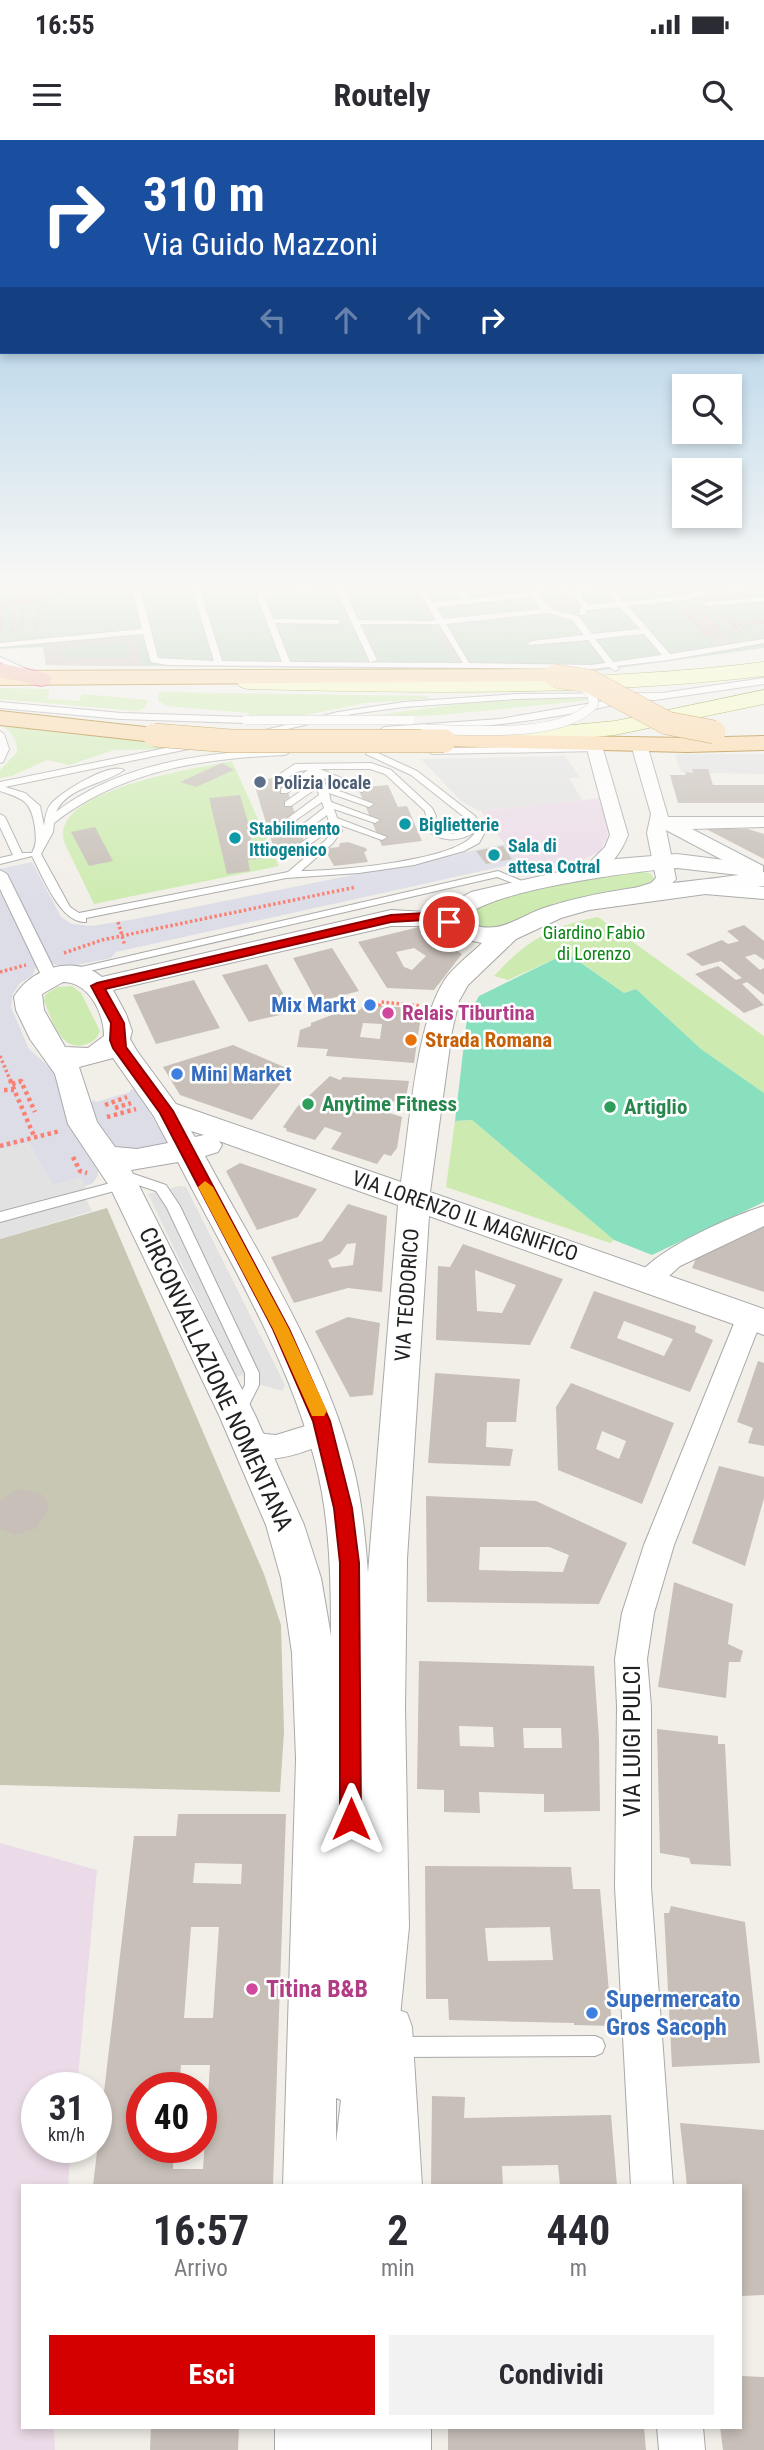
<!DOCTYPE html>
<html lang="it">
<style>
:root{--surface:#fff;--page:#f2f2f3;--text:#2b2b33;--muted:#7c7c81;--accent:#d40000}
body{margin:0;font-family:"Roboto Condensed",sans-serif;background:var(--page);color:var(--text);height:100vh;display:flex;flex-direction:column;font-size:26px;white-space:nowrap}
*{box-sizing:border-box;margin:0}
p{font-size:23px;color:var(--muted)}
.icon{flex:none;width:38px;height:38px;fill:none;stroke:currentColor;stroke-width:2;stroke-linecap:round;stroke-linejoin:round}
.map{position:relative;flex:1;overflow:hidden}
.drawer{position:absolute;left:21px;top:2044px;width:721px;height:245px;display:flex;flex-direction:column;background:var(--surface);border-radius:0px;box-shadow:0 4px 10px #0003}
.drawer>*{flex:none}
.banner{position:absolute;left:0px;top:0px;width:765px;height:214px;box-shadow:0 4px 10px #0003;background:#1a4fa0;color:#fff;overflow:hidden}
.buttons{position:absolute;left:672px;top:234px;display:grid;gap:14px}
.buttons a{display:grid;place-items:center;width:70px;height:70px;border-radius:0px;background:var(--surface);box-shadow:0 4px 10px #0003;font-size:35px}
.speed{position:absolute;left:21px;top:1932px;display:flex;gap:14px;font-size:35px;font-weight:700;text-align:center}
.speed>*{display:grid;place-content:center;width:91px;height:91px;border-radius:50%;background:var(--surface);box-shadow:0 4px 10px #0003;line-height:1}
.speed small{font-size:18px;font-weight:400}
.speed .limit{border:10px solid #d22;background:#fff;color:#111}
.pin{position:absolute;display:grid;place-items:center;width:60px;height:60px;color:#fff;margin:-30px;border:4px solid #fff;border-radius:50%;box-shadow:0 2px 7px #0007}
.me{position:absolute;width:77px;margin:-38px;rotate:0deg;stroke-linejoin:round;filter:drop-shadow(0 0 5px #0008)}
.turn{display:flex;align-items:center;gap:24px;height:147px;padding:0 28px;font-size:32px}
.turn .icon{width:91px;height:91px;stroke-width:2.5}
.turn b{display:block;font-size:49px;line-height:60px}
.lanes{display:flex;align-items:center;height:66px;padding:0 28px;background:#0003;justify-content:center;gap:35px;direction:ltr}
.lanes .off{opacity:.35}
.eta{display:flex;justify-content:space-evenly;align-items:center;height:119px;text-align:center}
.eta b{font-size:42px;font-weight:700;line-height:49px}
.cta{display:flex;gap:14px;margin-top:auto;padding:14px 28px}
.cta a{flex:1;height:80px;border-radius:0px;background:var(--accent);color:#fff;font-size:28px;font-weight:700;line-height:80px;text-align:center}
.cta a+a{background:var(--page);color:var(--text)}
.status{display:flex;justify-content:space-between;align-items:center;height:49px;padding:0 35px;background:var(--surface);direction:ltr}
.status svg{height:19px;fill:currentColor}
header{display:flex;justify-content:space-between;align-items:center;height:91px;padding:0 28px;background:var(--surface);font-size:32px;font-weight:700}
.map>svg:first-child{display:block}
.industrial{fill:#ebdbe8}
.construction{fill:#c7c7b4}
.grass{fill:#cdebb0}
.cemetery{fill:#aacbaf}
.pitch{fill:#88e0be}
.parking{fill:#e2e2e2}
.plaza{fill:#dddde8}
.building{fill:#c7bfb8;fill-rule:evenodd}
.lines{fill:none;stroke-linecap:round;stroke-linejoin:round}
.service-casing{stroke:#a9a9a9;stroke-width:2}
.pedestrian-casing{stroke:#a9a9a9;stroke-width:2}
.minor-casing{stroke:#a9a9a9;stroke-width:2}
.tertiary-casing{stroke:#a9a9a9;stroke-width:2}
.secondary-casing{stroke:#707d05;stroke-width:1}
.primary-casing{stroke:#a06b00;stroke-width:2}
.trunk-casing{stroke:#dc2a67;stroke-width:2}
.path-far2{stroke:#fa8072;stroke-width:2.5;stroke-dasharray:2 2;stroke-linecap:butt}
.path-far1{stroke:#fa8072;stroke-width:3.5;stroke-dasharray:2.5 2.5;stroke-linecap:butt}
.path{stroke:#fa8072;stroke-width:4.5;stroke-dasharray:3.5 3.5;stroke-linecap:butt}
.service{fill:#fff;fill-rule:evenodd}
.pedestrian{fill:#fff;fill-rule:evenodd}
.minor{fill:#fff;fill-rule:evenodd}
.tertiary{fill:#fff;fill-rule:evenodd}
.secondary{fill:#f7fabf;fill-rule:evenodd}
.primary{fill:#fcd6a4;fill-rule:evenodd}
.trunk{fill:#f2b4a3;fill-rule:evenodd}
.service-bridge-casing{stroke:#a9a9a9;stroke-width:10;stroke-linecap:butt}
.primary-bridge-casing{stroke:#a06b00;stroke-width:24;stroke-linecap:butt}
.service-bridge{stroke:#fff;stroke-width:9}
.primary-bridge{stroke:#fcd6a4;stroke-width:23}
.route{fill:#d40000;stroke:#8a0000;stroke-width:2}
.slow{fill:#f59e0b}
.service-dot{fill:#5c6f8a;stroke:#fff;stroke-width:2.5}
.culture-dot{fill:#0f9aa8;stroke:#fff;stroke-width:2.5}
.shop-dot{fill:#3f7fe0;stroke:#fff;stroke-width:2.5}
.hotel-dot{fill:#d1479c;stroke:#fff;stroke-width:2.5}
.food-dot{fill:#e8710a;stroke:#fff;stroke-width:2.5}
.leisure-dot{fill:#2e9e5b;stroke:#fff;stroke-width:2.5}
.labels{text-anchor:middle;dominant-baseline:central;stroke-width:5;stroke-linejoin:round;paint-order:stroke}
.far-service-label{font-size:18px;font-weight:bold;fill:#4e5e75;stroke:#fff;text-anchor:start}
.far-culture-label{font-size:18px;font-weight:bold;fill:#0d838f;stroke:#fff;text-anchor:start}
.far-park-label{font-size:18px;fill:#0c8416;stroke:#fff}
.shop-label{font-size:21px;font-weight:bold;fill:#366cbe;stroke:#fff;text-anchor:end}
.hotel-label{font-size:21px;font-weight:bold;fill:#b23c85;stroke:#fff;text-anchor:start}
.food-label{font-size:21px;font-weight:bold;fill:#c56008;stroke:#fff;text-anchor:start}
.leisure-label{font-size:21px;font-weight:bold;fill:#27864d;stroke:#fff;text-anchor:start}
.street-label{font-size:21px;fill:#222;stroke:#fff}
.near-street-label{font-size:24px;fill:#222;stroke:#fff}
.near-hotel-label{font-size:24px;font-weight:bold;fill:#b23c85;stroke:#fff;text-anchor:start}
.near-shop-label{font-size:24px;font-weight:bold;fill:#366cbe;stroke:#fff;text-anchor:start}
</style>
<div class="status"><b>16:55</b><svg viewBox="0 0 49 12"><path d="M0 12V9h3v3zM5 12V6h3v6zM10 12V3h3v9zM15 12V0h3v12zM26 1h20v11H26zM47 4h2v5h-2z"/></svg></div>
<header><svg class="icon" aria-label="menu" viewBox="0 0 24 24"><path d="M4 6h16M4 12h16M4 18h16"/></svg>Routely<svg class="icon" aria-label="search" viewBox="0 0 24 24"><circle cx="10" cy="10" r="6"/><path d="M15 15l6 6"/></svg></header>
<div class="map">
<svg width="764" height="2310" viewBox="0 0 764 2310">
<rect width="100%" height="100%" fill="#f2efe9"/>
<path class="industrial" d="M602,658L608,689L607,698L600,711L574,725L543,730L518,723L481,671Z
M0,1703L97,1730L77,1948H37V2007H71L68,2046H23V2287H54L55,2310H0Z"/>
<path class="construction" d="M107,1068L264,1434L281,1485L284,1592L280,1652L0,1645V1099Z"/>
<path class="grass" d="M0,548L50,549L47,559L79,561L82,554L148,560L145,568L138,571L0,559Z
M159,552L428,556V559L365,563L296,577H249V573L167,566L158,561Z
M545,558L603,559L440,575L353,578L491,560Z
M0,584L159,601L167,609L114,610L69,625L47,620L12,636L0,638V630L17,612C17,598 11,592 0,584Z
M232,621L279,726L94,764L65,704C44,650 198,628 232,621Z
M641,731L651,734L655,740L648,746L556,763L500,789H479L466,781V772L477,764L602,735Z
M598,777L764,896V953L701,909L636,849L624,853L568,813L508,840L494,836C526,801 551,786 598,777Z
M72,846L81,853L100,891C97,899 92,903 83,905C59,910 52,878 44,861L45,855L57,847Z
M472,980L614,1100L610,1103L446,1047L455,981Z"/>
<path class="cemetery" d="M0,444H764V508L597,531L46,525L43,507L0,509Z"/>
<path class="pitch" d="M567,813L624,853L636,849L701,909L764,953V1062L652,1115L614,1100L472,980L455,981L467,878L479,856Z"/>
<path class="parking" d="M675,614H764V634L709,633L692,629L693,633L681,632Z
M565,616L580,637L569,638L582,660L479,671L461,661L421,619Z
M28,1002L53,1045L82,1038L86,1046L84,1055L92,1071L0,1099V1010Z
M179,1046L186,1047L285,1245L282,1251L245,1240L243,1235L236,1237L148,1054Z"/>
<path class="plaza" d="M505,704L518,723L116,812L111,818L77,825L62,827L53,824L35,829L33,835L19,844L13,854L11,867L29,909L56,933L70,988L98,1031V1035L93,1043L86,1046L81,1038L53,1045L28,1002L0,1010V729L32,722L61,777L72,784L91,786L136,779Z
M131,949L137,950L167,1003L161,1007L117,1010L102,995L89,965L94,960L96,962L130,952Z"/>
<path class="building" d="M409,444H415L436,481H430Z
M661,444H676L687,455L673,457Z
M740,453L745,458L703,462L698,457Z
M572,454L579,463L560,468L549,467L542,458Z
M690,459L734,505L720,506L676,460Z
M713,465L738,492H730L706,466Z
M433,485H437L461,524H455Z
M139,496L138,518H142L139,526L46,525L43,504ZM125,502L130,511L127,518L65,517L63,508Z
M222,623L234,630L196,647L180,642Z
M692,629H708L713,645H764V663H678L670,635H686L685,632L693,633Z
M283,637L309,716L277,719L253,640Z
M388,645L398,667L407,666L422,701L382,706L358,648Z
M240,655L248,682H256L258,689L249,690L253,706L265,705L269,718L248,720L250,731L227,734L209,658Z
M95,687L113,721L89,726L71,692Z
M706,689H748L764,694V719Z
M348,702L366,708L367,711L364,712L368,722L334,726L326,712L330,708L339,707L340,703Z
M503,706L512,719L486,724L476,711Z
M744,785L764,801V820L755,814L745,817L760,830L764,828V855L747,842L742,844L764,865L744,873L695,834L718,826L736,840L742,838L721,821L702,826L686,814L722,800L728,804L739,801L727,791Z
M419,787L462,814L434,850L387,848L358,802ZM414,808L426,816L412,830L404,827L396,812Z
M332,808L359,851L317,862L293,818Z
M267,824L293,872L249,882L222,835Z
M194,840L220,888L156,904L133,855Z
M370,865L422,869L414,923L326,916L328,909L297,907L300,890L311,886V883L337,873L343,875L360,870L362,867ZM363,883L382,884L380,899L360,897Z
M233,905L291,930L252,980L180,955L163,927ZM211,927L224,931L218,938L205,933L203,930Z
M330,936L340,940L343,937L409,941L405,963L390,961L389,973L402,977L397,1008L391,1016L384,1014L377,1024L331,1009L342,993L325,987L315,1000L286,991L287,989L283,987L297,967Z
M240,1023L317,1049L298,1077L257,1090L226,1031Z
M348,1064L387,1076L382,1152L348,1148L294,1163L271,1117L322,1101ZM356,1103L353,1125L332,1128L328,1120L340,1114L347,1104Z
M764,1084V1152L692,1128L697,1116Z
M463,1104L563,1139L530,1205L436,1200L438,1126L450,1127ZM475,1130L516,1145L502,1173L477,1171Z
M594,1151L696,1186L695,1192L713,1200L690,1252L570,1208ZM624,1181L673,1199L664,1216L617,1198Z
M348,1177L380,1183L373,1255L350,1257L315,1191Z
M758,1221L764,1223V1306L748,1303L753,1288L737,1282Z
M435,1233L520,1239L516,1282H487L486,1307L513,1309L510,1326L428,1323Z
M571,1243L674,1283L642,1364L558,1330L556,1267ZM602,1291L626,1301L619,1319L596,1309Z
M719,1326L764,1337V1358L745,1426L692,1403Z
M21,1349L41,1354L47,1361L48,1370L37,1388L15,1395L0,1389V1361L10,1353Z
M426,1356L536,1361L627,1403L599,1464L427,1462ZM480,1407H549L569,1415L563,1432L479,1430Z
M674,1442L733,1464L728,1504L743,1511L740,1522H729L726,1558L658,1547Z
M419,1521L594,1526L599,1599L600,1671L544,1672V1654L479,1652L480,1673L444,1672V1650L417,1649ZM459,1586L493,1587L494,1607L460,1606ZM523,1588H561L562,1608H524Z
M657,1589L718,1596V1604H725L731,1726L691,1724L689,1718L660,1713Z
M178,1674H286L273,2046H93L134,1696H176ZM195,1723L242,1724L241,1744L193,1743ZM191,1787H219L213,1878H184ZM181,1925H210L203,2029H173L174,2007H142V1948H179Z
M425,1726L571,1727L573,1749H600L612,1886L574,1885V1883L449,1880L448,1859H426ZM550,1787L553,1820L488,1821L485,1788Z
M671,1766L745,1782L760,1923L672,1927L664,1773H669Z
M432,1956L465,1957L464,1978L611,1975L617,2046H560L558,2025L502,2026L503,2046H431Z
M680,1983L764,1990V2155L740,2156V2046H687Z
M740,2236L764,2237V2310H723L720,2287H740Z
M151,2287H239L238,2310H150Z
M448,2287H644L646,2310H448Z"/>
<g class="lines">
<g class="service-casing">
<path id="service" d="M131,444H139L158,518L214,521L191,444H198L222,521L282,522L256,454L260,452L324,446H327V450L264,456L273,479L337,480L341,482L337,484L275,483L290,522L463,523L439,484H360L377,520L370,522L335,447L353,444H378L344,449L358,480L430,481L436,480L415,444H421L433,462L462,459L451,444H457L469,459L532,452L542,444H552L570,449L603,446L602,444H609L624,462L688,455L691,452L764,445V449L696,456L693,459L628,466L670,514L764,499V503L669,520L617,526L619,529L615,531L609,527L591,529L167,525L151,522L143,494L0,507V503L142,489ZM549,447L574,456L581,466L579,475H585L587,470L620,467L640,489L592,494L578,476L554,470L544,463L538,455ZM607,450L617,462L588,465L580,453ZM532,457L542,469L444,479L436,467ZM548,473L572,480L584,495L532,501L528,503L529,505L588,500L606,523L591,525L469,523L446,484ZM644,494L662,515L613,522L595,499Z
M764,457V461L707,466L703,464L707,462Z
M0,517L33,532L34,534L27,536L0,522Z
M764,538V544L655,560L590,557L516,559L404,567L352,574L253,597L249,594L338,572L404,562L516,554L662,553Z
M615,559L618,560V564C553,579 488,587 421,591C409,592 389,596 380,590L384,587L500,579Z
M0,562L121,573L246,577L250,580L246,583L121,579L0,568Z
M0,591L4,594L9,609L3,622L0,623Z
M195,602L199,605L198,607L5,647L25,653L40,666L44,686C45,679 46,671 50,665C60,652 110,622 124,630C103,645 68,646 56,672C119,623 207,612 285,609L290,612L285,615C203,618 120,631 54,683L53,692L41,714L70,767L79,773L288,732L326,700L332,691L331,689L305,708L297,706L329,682L327,675L301,694L293,692L324,668L322,662L296,680L288,678L319,655L317,648L291,666H285V662L315,641L312,635L287,653H281V649L308,630C293,630 288,641 277,640V636L295,624L371,623L391,630L432,668L436,676L434,686C446,696 458,696 470,686L468,680L411,635L366,614V610L369,609L417,631L475,676L485,692L479,703L464,711L414,725L359,733L286,738L86,778V782C61,784 43,737 32,716L0,724V718L13,715L0,687V674L5,677L22,713H32C37,703 36,699 35,687C31,661 24,659 0,651V642ZM320,629H370L385,634L425,671L426,676L424,687C438,702 458,703 475,692C462,721 333,731 301,731L332,704L342,691L340,685L382,700L387,697L337,678L334,669L375,683L380,680L331,662L329,653L369,667L374,664L326,646L323,638L362,652L367,649Z
M597,606L600,607V611L432,614L427,611L432,608Z
M498,731L534,746L529,749L497,737L68,836L62,833L68,830Z
M119,1029L166,1045L180,1066L259,1233V1245L243,1277L238,1279L233,1277L230,1273L245,1245V1233L167,1068L156,1051L129,1042V1047L0,1082V1072L122,1040L114,1037L113,1034Z
M595,1896L602,1899L605,1906L602,1913L595,1916L397,1917L390,1914L387,1907L390,1900L397,1897Z"/>
</g>
<g class="pedestrian-casing">
<path id="pedestrian" d="M0,730L7,734L58,837L55,840L50,842L42,837L0,749Z"/>
</g>
<g class="minor-casing">
<path id="minor" d="M640,603L648,608L668,677H764V687L692,689L763,726V734H749L666,690L676,739C665,753 640,764 622,760L619,756L622,752L651,743L656,738L647,693L651,674L632,608Z
M595,604L603,609L628,695C622,711 608,732 590,737L581,731L605,707L610,695L587,609Z
M700,743L764,747V759L693,753L690,749L693,745Z
M764,1066V1086L680,1126L657,1147L648,1150L639,1147L635,1140C651,1111 732,1076 764,1066Z
M750,1166L759,1169L763,1176L674,1405L654,1473L647,1519L651,1567V1747L673,2046H631L615,1747L617,1567L615,1519L622,1473L644,1405L737,1176L741,1169Z
M325,1280L335,1284L339,1292L335,1300C306,1311 252,1337 233,1298L237,1289L247,1286L265,1294L276,1295Z
M393,1868L407,1873L412,1887L422,2046H380L374,1887L379,1873Z
M385,2287H431V2310H385Z
M657,2287H703L705,2310H659Z"/>
</g>
<g class="tertiary-casing">
<path id="tertiary" d="M677,714L756,724L760,729L757,733L764,732V746L589,770L561,778L516,799L468,845L459,861L452,891L430,1052L764,1169V1195L429,1076L407,1419L405,1568L409,1787L383,2046H283L296,1619L292,1513L281,1438L266,1385L219,1275L110,1047L68,984L55,934L30,899L16,870L14,857C31,828 74,814 102,837L391,770L444,773L448,765L471,752L616,719ZM677,728L739,735C675,744 608,747 547,767C520,775 500,796 471,784L467,776C492,750 636,731 677,728ZM391,786H433L464,799L482,803C470,815 453,827 444,841C415,887 410,986 401,1042L176,964L137,911L130,899L132,891L126,874L113,850ZM63,842C89,842 104,873 104,896L88,908L65,907L44,870L42,854ZM113,918L153,975L168,1003L137,1009L115,1007L97,982L79,927ZM191,991L204,995L195,997ZM219,1001L398,1065L368,1433C365,1396 362,1359 352,1322C323,1214 258,1114 205,1016L218,1012L222,1005ZM178,1022C228,1119 287,1215 315,1321C330,1377 331,1439 331,1496L321,1438L304,1385L255,1275L131,1030ZM336,1958L341,1960L336,2003Z
M275,2287H389V2310H275Z"/>
</g>
<g class="secondary-casing">
<path id="secondary" d="M764,522V536C592,556 421,553 248,549L240,547L237,542L240,537L248,535C421,540 592,543 764,522Z
M764,550V564L615,595L496,606L488,604L484,599L488,594L496,592L615,581Z"/>
</g>
<g class="primary-casing">
<path id="primary" d="M555,529L563,531L566,536L563,541L0,545V531Z
M0,571L154,588L163,590L166,595L163,600L154,602L0,585Z
M444,594L687,598L764,596V610L687,612L435,606L432,601L435,596Z"/>
</g>
<g class="trunk-casing">
<path id="trunk" d="M0,523L49,534L52,539L49,544L41,546L0,537Z"/>
</g>
<path class="path-far2" d="M0,458L68,454
M687,469L713,496
M683,470L708,497
M725,476L741,493
M706,477L722,494
M734,485L764,482
M0,490L4,462L40,460
M21,490L24,462
M37,490L41,444
M12,491L15,462"/>
<path class="path-far1" d="M118,782L125,806
M64,813L102,800L356,747
M0,832L26,825
M379,866L381,862L421,866
M0,916L11,942
M19,942H21"/>
<path class="path" d="M10,940L34,996
M12,944L21,941L35,972
M4,950H14
M105,965L127,957
M115,968L131,963
M107,977L136,969
M0,1006L60,991
M73,1017L80,1031L87,1033"/>
<use href="#service" class="service"/>
<use href="#pedestrian" class="pedestrian"/>
<use href="#minor" class="minor"/>
<use href="#tertiary" class="tertiary"/>
<use href="#secondary" class="secondary"/>
<use href="#primary" class="primary"/>
<use href="#trunk" class="trunk"/>
<g class="service-bridge-casing">
<path id="service-bridge" d="M246,580H410
M426,589C471,590 563,599 594,564L591,553L580,545"/>
</g>
<g class="primary-bridge-casing">
<path id="primary-bridge" d="M555,536L589,541L667,583L714,592
M154,595L231,601H444"/>
</g>
<use href="#service-bridge" class="service-bridge"/>
<use href="#primary-bridge" class="primary-bridge"/>
</g>
<linearGradient id="sky" x2="0" y2="1"><stop stop-color="#8fc0e4"/><stop offset="0.58" stop-color="#f9f8f5"/><stop offset="1" stop-color="#f9f8f5" stop-opacity="0"/></linearGradient>
<rect width="764" height="767" fill="url(#sky)"/>
<path class="route" d="M425,773L455,782L449,785L425,780L391,782L105,849L124,883L126,907L173,971L289,1189L330,1281L352,1368L359,1423L361,1679L358,1687L351,1690L343,1687L340,1679V1423L334,1368L313,1281L273,1189L160,973L113,908L110,900L111,883L91,846L97,843L391,775Z"/>
<path class="slow" d="M205,1041L213,1047L289,1189L327,1271L324,1276H312L273,1189L198,1047Z"/>
<circle class="service-dot" cx="260" cy="642" r="7"/>
<g class="culture-dot">
<circle cx="405" cy="684" r="7"/>
<circle cx="235" cy="698" r="7"/>
<circle cx="494" cy="715" r="7"/>
</g>
<g class="shop-dot">
<circle cx="370" cy="865" r="7"/>
<circle cx="177" cy="934" r="7"/>
<circle cx="592" cy="1873" r="7"/>
</g>
<g class="hotel-dot">
<circle cx="388" cy="873" r="7"/>
<circle cx="252" cy="1849" r="7"/>
</g>
<circle class="food-dot" cx="411" cy="900" r="7"/>
<g class="leisure-dot">
<circle cx="308" cy="964" r="7"/>
<circle cx="610" cy="967" r="7"/>
</g>
<g class="labels">
<g class="far-service-label">
<text x="274" y="642">Polizia locale</text>
</g>
<g class="far-culture-label">
<text x="419" y="684">Biglietterie</text>
<text x="249" y="688">Stabilimento<tspan x="249" dy="21">Ittiogenico</tspan></text>
<text x="508" y="705">Sala di<tspan x="508" dy="21">attesa Cotral</tspan></text>
</g>
<g class="far-park-label">
<text x="594" y="792">Giardino Fabio<tspan x="594" dy="21">di Lorenzo</tspan></text>
</g>
<g class="shop-label">
<text x="356" y="865">Mix Markt</text>
<text x="191" y="934" text-anchor="start">Mini Market</text>
</g>
<g class="hotel-label">
<text x="402" y="873">Relais Tiburtina</text>
</g>
<g class="food-label">
<text x="425" y="900">Strada Romana</text>
</g>
<g class="leisure-label">
<text x="322" y="964">Anytime Fitness</text>
<text x="624" y="967">Artiglio</text>
</g>
<g class="street-label">
<text transform="translate(465 1076) rotate(19)">VIA LORENZO IL MAGNIFICO</text>
<text transform="translate(407 1155) rotate(-86)">VIA TEODORICO</text>
</g>
<g class="near-street-label">
<text transform="translate(216 1239) rotate(65)">CIRCONVALLAZIONE NOMENTANA</text>
<text transform="translate(632 1601) rotate(-90)">VIA LUIGI PULCI</text>
</g>
<g class="near-hotel-label">
<text x="266" y="1849">Titina B&amp;B</text>
</g>
<g class="near-shop-label">
<text x="606" y="1859">Supermercato<tspan x="606" dy="28">Gros Sacoph</tspan></text>
</g>
</g>
</svg>
<div class="buttons">
<a><svg class="icon" aria-label="search" viewBox="0 0 24 24"><circle cx="10" cy="10" r="6"/><path d="M15 15l6 6"/></svg></a>
<a><svg class="icon" aria-label="layers" viewBox="0 0 24 24"><path d="M12 4l9 5-9 5-9-5zM3 14l9 5 9-5"/></svg></a>
</div>
<div class="speed"><div>31<small>km/h</small></div><div class="limit">40</div></div>
<div class="pin" style="left:449px;top:782px;background:#d93025"><svg class="icon" aria-label="arrive" viewBox="0 0 24 24"><path d="M6 21V4h12l-3 4 3 4H6"/></svg></div>
<svg class="me" style="left:351px;top:1679px" viewBox="-20 -20 40 40"><path d="M0-17L14 15 0 8-14 15z" fill="#d40000" stroke="#fff" stroke-width="4"/></svg>
<div class="banner">
<div class="turn"><svg class="icon" aria-label="right" viewBox="0 0 24 24"><path d="M7 20v-9h11M14 6l5 5-5 5"/></svg><div><b>310 m</b>Via Guido Mazzoni</div></div>
<div class="lanes"><svg class="icon off" aria-label="left" viewBox="0 0 24 24"><path d="M17 20v-9H6M10 6l-5 5 5 5"/></svg><svg class="icon off" aria-label="ahead" viewBox="0 0 24 24"><path d="M12 20V5M6 11l6-6 6 6"/></svg><svg class="icon off" aria-label="ahead" viewBox="0 0 24 24"><path d="M12 20V5M6 11l6-6 6 6"/></svg><svg class="icon" aria-label="right" viewBox="0 0 24 24"><path d="M7 20v-9h11M14 6l5 5-5 5"/></svg></div>
</div>
<section class="drawer">
<div class="eta">
<div><b>16:57</b><p>Arrivo</p></div>
<div><b>2</b><p>min</p></div>
<div><b>440</b><p>m</p></div>
</div>
<div class="cta"><a>Esci</a><a>Condividi</a></div>
</section>
</div>
